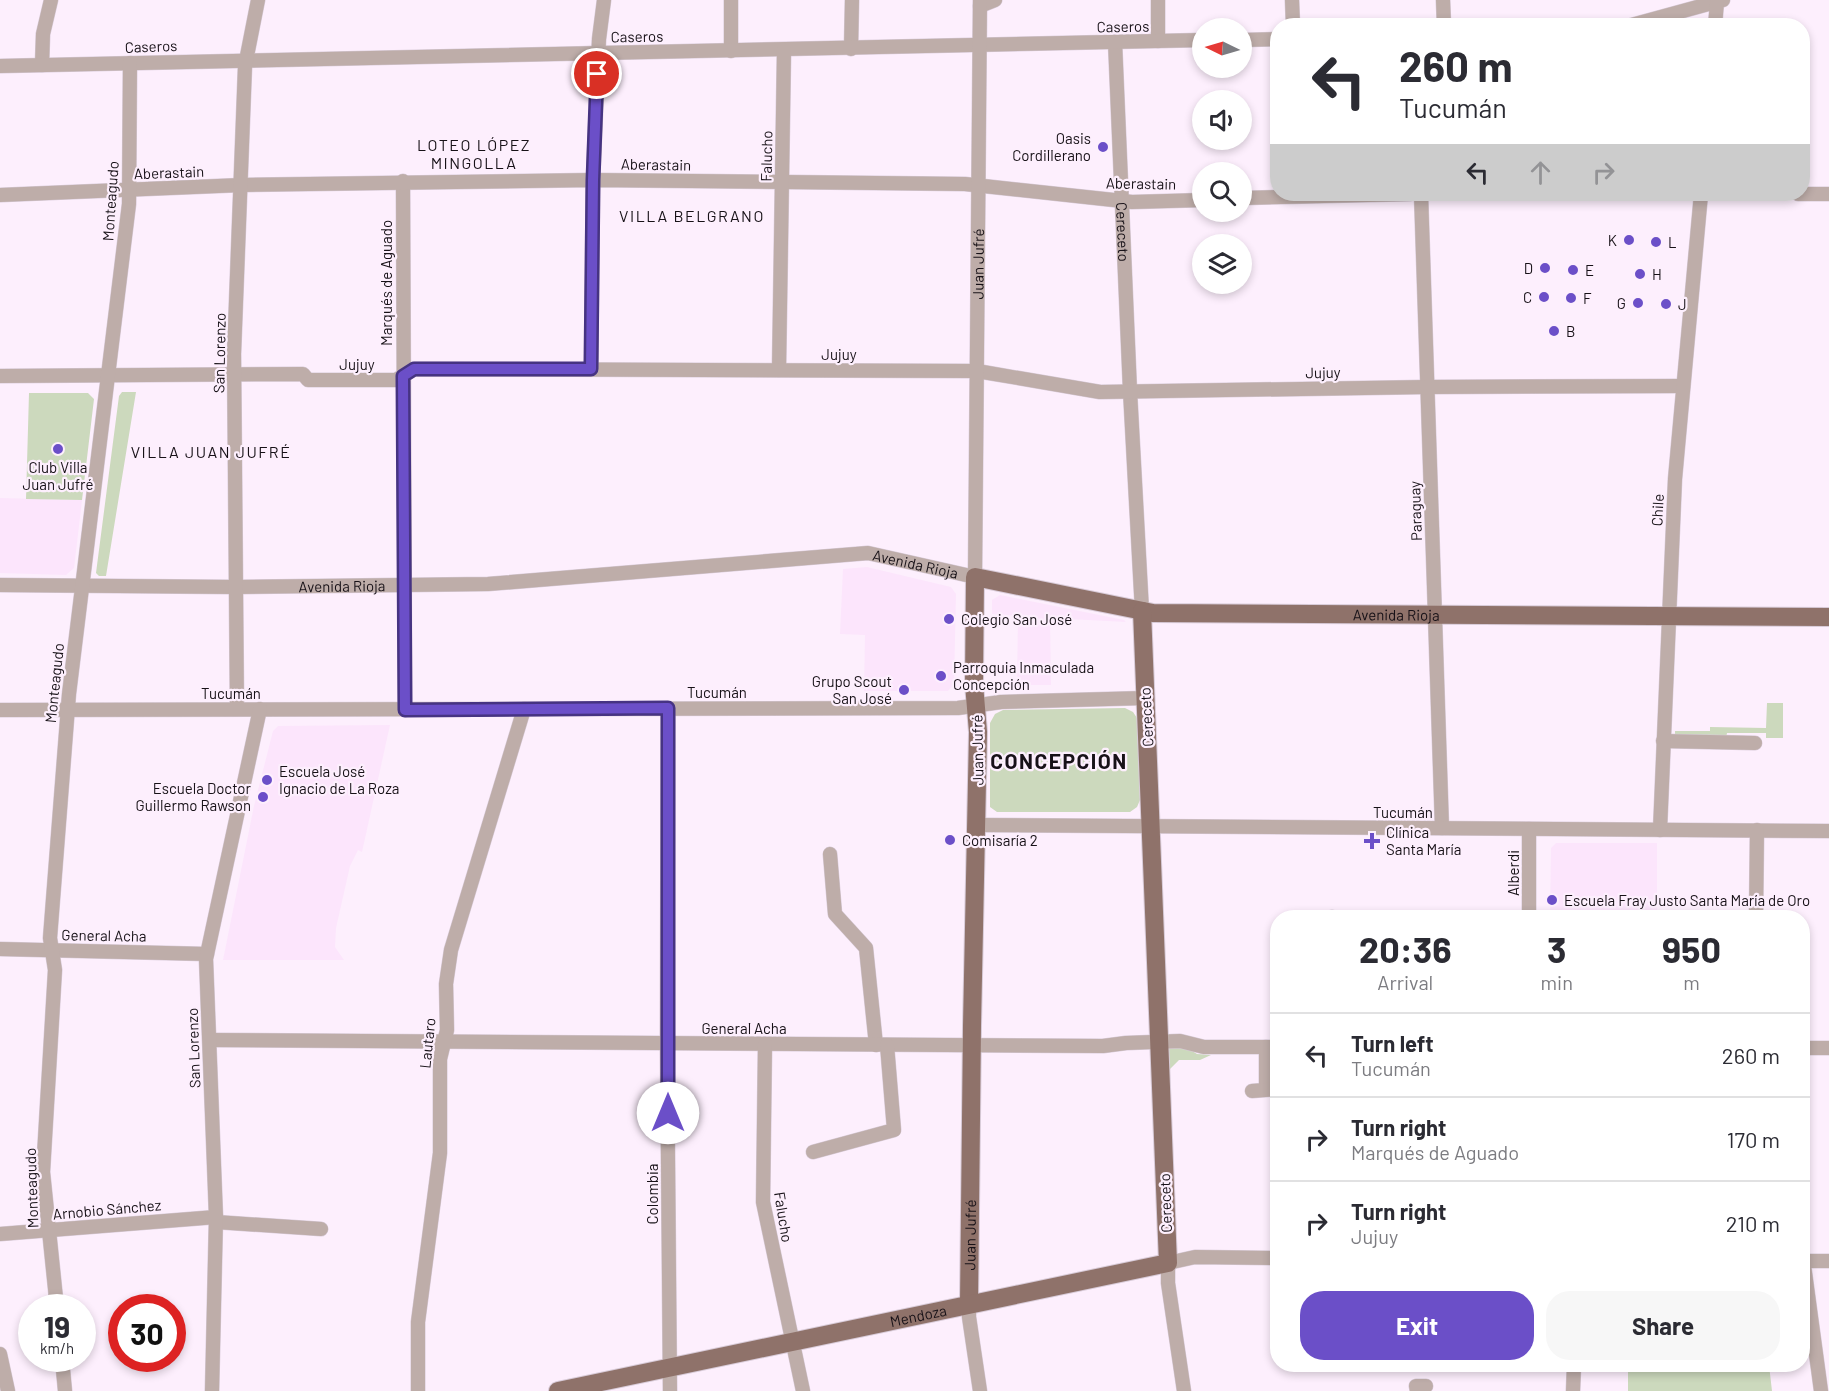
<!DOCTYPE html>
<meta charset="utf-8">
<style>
:root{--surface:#fff;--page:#f7f7f7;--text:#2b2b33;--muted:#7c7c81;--line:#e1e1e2;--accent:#6b4fc8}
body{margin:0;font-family:Barlow,sans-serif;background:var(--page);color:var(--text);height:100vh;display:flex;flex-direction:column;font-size:22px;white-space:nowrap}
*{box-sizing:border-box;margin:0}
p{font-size:20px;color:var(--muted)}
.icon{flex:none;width:33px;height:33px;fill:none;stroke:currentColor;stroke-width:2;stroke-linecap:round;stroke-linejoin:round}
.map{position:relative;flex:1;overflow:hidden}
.details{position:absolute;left:1270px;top:910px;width:540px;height:462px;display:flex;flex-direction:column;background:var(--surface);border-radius:24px;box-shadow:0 3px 9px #0003}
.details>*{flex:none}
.guide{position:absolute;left:1270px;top:18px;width:540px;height:183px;border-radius:24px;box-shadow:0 3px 9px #0003;background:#fff;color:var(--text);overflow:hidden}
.needle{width:39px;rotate:275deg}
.buttons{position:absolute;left:1192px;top:18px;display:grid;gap:12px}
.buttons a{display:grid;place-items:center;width:60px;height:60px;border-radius:50%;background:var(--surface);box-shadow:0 3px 9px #0003;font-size:30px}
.speed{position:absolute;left:18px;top:1294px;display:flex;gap:12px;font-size:30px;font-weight:700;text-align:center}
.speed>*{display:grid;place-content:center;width:78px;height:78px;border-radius:50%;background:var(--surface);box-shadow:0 3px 9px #0003;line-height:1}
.speed small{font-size:15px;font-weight:400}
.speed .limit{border:9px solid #d22;background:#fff;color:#111}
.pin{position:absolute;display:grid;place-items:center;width:51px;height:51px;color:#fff;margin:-26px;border:3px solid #fff;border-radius:50%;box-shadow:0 2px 6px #0007}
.me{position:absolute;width:66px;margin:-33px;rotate:0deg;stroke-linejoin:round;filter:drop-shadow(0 0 4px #0008)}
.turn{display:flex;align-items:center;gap:21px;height:126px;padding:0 30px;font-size:27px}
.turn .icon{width:78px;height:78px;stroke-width:2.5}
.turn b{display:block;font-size:42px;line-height:51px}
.lanes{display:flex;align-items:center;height:57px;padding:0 30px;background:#0003;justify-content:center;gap:30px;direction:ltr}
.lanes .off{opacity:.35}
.eta{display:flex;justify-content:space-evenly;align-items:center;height:102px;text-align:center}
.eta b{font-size:36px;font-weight:700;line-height:42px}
.button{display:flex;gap:12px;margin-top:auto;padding:12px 30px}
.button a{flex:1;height:69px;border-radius:24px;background:var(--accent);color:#fff;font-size:24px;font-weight:700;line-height:69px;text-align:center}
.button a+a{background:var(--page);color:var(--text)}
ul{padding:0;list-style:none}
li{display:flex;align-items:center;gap:18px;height:84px;padding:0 30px;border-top:2px solid var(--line)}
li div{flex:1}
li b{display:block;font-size:22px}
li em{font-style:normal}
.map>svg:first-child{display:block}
.built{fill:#fce5fc}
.green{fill:#ccd9bd}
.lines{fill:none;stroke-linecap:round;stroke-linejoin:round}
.minor-casing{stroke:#d8cbd8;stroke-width:15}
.major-casing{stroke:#d8cbd8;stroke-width:20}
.minor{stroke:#beada9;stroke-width:14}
.major{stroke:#8f726a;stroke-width:18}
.route-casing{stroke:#463382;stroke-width:15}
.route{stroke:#6b4fc8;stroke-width:10}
.poi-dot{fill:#6b4fc8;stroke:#fdeffd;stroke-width:2}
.labels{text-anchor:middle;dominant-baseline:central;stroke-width:4.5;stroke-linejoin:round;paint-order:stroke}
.street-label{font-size:15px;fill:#171117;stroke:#fdeffd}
.poi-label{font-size:15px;fill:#171117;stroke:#fdeffd;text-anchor:start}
.neighbourhood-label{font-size:16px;letter-spacing:1.5px;fill:#171117;stroke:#fdeffd}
.district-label{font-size:21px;font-weight:bold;letter-spacing:1.5px;fill:#171117;stroke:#fdeffd}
</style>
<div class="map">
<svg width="1829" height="1391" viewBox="0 0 1829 1391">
<rect width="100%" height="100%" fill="#fdeffd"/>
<path class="built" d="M0,498L82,500L74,568L66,575L0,573Z
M867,567L951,587L956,594L954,684L948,691H864L865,635L840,634L843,569Z
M1000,595L1124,620L1126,622L1050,618L1051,685H1017L1018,616L992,614V600Z
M390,725L362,852L358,850L350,866L336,928L335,947L344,960H223L254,806L273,731L278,726Z
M1556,843H1657V918H1547H1550L1551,848Z"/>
<path class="green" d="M122,392H136L106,576H99L96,573L119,396Z
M29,393H88L94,399L82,500L26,499Z
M1767,703H1783V738H1766V733H1727L1726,738L1675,737V731H1710V727L1766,728Z
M1125,708L1133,712L1137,718L1140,800L1137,807L1130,812H997L990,807V723L995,714L1003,710Z
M1167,1046L1186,1047L1197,1054L1211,1055L1200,1060H1179L1167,1072Z
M1628,1365H1769L1772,1391H1628Z"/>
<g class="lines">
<g class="minor-casing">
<g id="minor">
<path d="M1292,0L1293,26"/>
<path d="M1443,0L1444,26"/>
<path d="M980,6L995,0"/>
<path d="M1628,26L1723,0"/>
<path d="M1715,26L1717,2"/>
<path d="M1242,40L1278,39"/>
<path d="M1158,41V0"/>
<path id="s1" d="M1115,42L1130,391L1142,611"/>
<path d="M851,49L852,0"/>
<path d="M731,51V0"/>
<path d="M42,65L43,34L51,0"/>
<path d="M0,66L1203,40"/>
<path d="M403,181L405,710"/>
<path d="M1421,194L1442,828"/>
<path d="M1798,194H1829"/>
<path d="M0,195L242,185L593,180L965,184L1132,202L1203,200"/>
<path d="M1242,198L1410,194"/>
<path d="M591,369L593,180L599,39L604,0"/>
<path d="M779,370L784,50"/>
<path d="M0,376L303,374L308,380H396L414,369L977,371L1100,392L1427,387L1683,386"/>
<path id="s2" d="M0,585L236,587L488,584L868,553L975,577L980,0"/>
<path d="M237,709L234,354L245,66L258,0"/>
<path d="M668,709L667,1043L670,1391"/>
<path d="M0,710L958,708L1001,702L1145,698"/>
<path d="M1663,741L1755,743"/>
<path d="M976,825L1829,831"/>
<path d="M1660,830L1675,479L1701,194"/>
<path d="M830,854L835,914L866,948L876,1045"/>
<path d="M1332,918V917"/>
<path d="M1529,918V829"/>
<path d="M1756,918L1757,830"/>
<path d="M0,949L207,954"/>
<path d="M210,1040L1103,1046L1126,1043L1180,1041L1204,1047H1278"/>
<path d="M765,1044L763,1202L803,1391"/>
<path d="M1803,1048H1829"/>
<path d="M1266,1089V1047"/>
<path d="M1252,1091L1278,1089"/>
<path d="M813,1152L894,1130L887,1045"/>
<path d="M216,1222L321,1229"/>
<path d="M0,1234L216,1217"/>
<path d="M1803,1258L1821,1391"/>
<path d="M1803,1261H1829"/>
<path d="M969,1304V1317L980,1391"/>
<path d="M57,1308L43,1172L55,970L50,938L69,694L129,204L130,63"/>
<path d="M0,1354L8,1391"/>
<path d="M62,1359L65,1391"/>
<path d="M212,1391L216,1217L206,959L260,709"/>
<path d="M418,1391V1322L440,1153V1059L447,1030L446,984L451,950L524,709"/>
<path d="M1184,1391L1168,1283V1263L1195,1257L1278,1258"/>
<path d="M1417,1391L1416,1386H1426"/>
<path d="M1573,1391L1574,1365"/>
</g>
</g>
<g class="major-casing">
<g id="major">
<path id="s3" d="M969,1304L972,1026L978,732L974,684L975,577L1153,613L1829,617"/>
<path id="s4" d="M558,1391L1168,1263L1142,611"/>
</g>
</g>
<use href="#minor" class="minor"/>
<use href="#major" class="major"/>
</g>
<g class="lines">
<g class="route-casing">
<path id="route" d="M597,74L593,180L591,369H414L403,376L405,710L668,708V1113"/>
</g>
<use href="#route" class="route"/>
</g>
<g class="poi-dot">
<circle cx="1103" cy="147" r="6"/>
<circle cx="1629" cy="240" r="6"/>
<circle cx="1656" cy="242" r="6"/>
<circle cx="1545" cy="268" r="6"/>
<circle cx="1573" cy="270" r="6"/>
<circle cx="1640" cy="274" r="6"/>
<circle cx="1544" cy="297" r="6"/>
<circle cx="1571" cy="298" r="6"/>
<circle cx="1638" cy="303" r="6"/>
<circle cx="1666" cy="304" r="6"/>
<circle cx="1554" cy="331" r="6"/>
<circle cx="58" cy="449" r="6"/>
<circle cx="949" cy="619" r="6"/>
<circle cx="941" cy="676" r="6"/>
<circle cx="904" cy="690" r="6"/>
<circle cx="267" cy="780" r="6"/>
<circle cx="263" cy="797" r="6"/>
<circle cx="950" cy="840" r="6"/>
<path d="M1369 832h6v6h6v6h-6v6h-6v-6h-6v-6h6z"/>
<circle cx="1552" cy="900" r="6"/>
</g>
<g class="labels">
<g class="street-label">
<text transform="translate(1123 26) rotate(-1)">Caseros</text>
<text transform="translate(637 36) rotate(-1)">Caseros</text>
<text transform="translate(151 46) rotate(-2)">Caseros</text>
<text transform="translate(766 156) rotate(-89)">Falucho</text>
<text transform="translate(656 164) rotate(1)">Aberastain</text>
<text transform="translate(169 172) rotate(-2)">Aberastain</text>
<text transform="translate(1141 183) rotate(1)">Aberastain</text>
<text transform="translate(110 201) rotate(-86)">Monteagudo</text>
<text stroke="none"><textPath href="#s1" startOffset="190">Cereceto</textPath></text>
<text stroke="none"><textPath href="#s2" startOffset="1292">Juan Jufré</textPath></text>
<text transform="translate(386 283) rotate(-90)">Marqués de Aguado</text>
<text transform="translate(219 353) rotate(-89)">San Lorenzo</text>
<text x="839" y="354">Jujuy</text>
<text x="357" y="364">Jujuy</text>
<text transform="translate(1323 372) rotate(-1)">Jujuy</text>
<text transform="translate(1657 510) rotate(-87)">Chile</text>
<text transform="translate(1415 511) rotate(-92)">Paraguay</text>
<text stroke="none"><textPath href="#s2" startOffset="918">Avenida Rioja</textPath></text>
<text stroke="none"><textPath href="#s2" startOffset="342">Avenida Rioja</textPath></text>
<text stroke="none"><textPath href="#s3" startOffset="1152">Avenida Rioja</textPath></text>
<text transform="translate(54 683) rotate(-84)">Monteagudo</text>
<text x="717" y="692">Tucumán</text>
<text x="231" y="693">Tucumán</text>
<text transform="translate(1146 717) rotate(-93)">Cereceto</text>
<text transform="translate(977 750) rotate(-91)">Juan Jufré</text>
<text x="1403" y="812">Tucumán</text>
<text transform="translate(1513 873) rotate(-90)">Alberdi</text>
<text transform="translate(104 935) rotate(1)">General Acha</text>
<text x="744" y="1028">General Acha</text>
<text transform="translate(427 1043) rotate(-84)">Lautaro</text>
<text transform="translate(193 1048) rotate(-92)">San Lorenzo</text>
<text transform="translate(31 1188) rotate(-92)">Monteagudo</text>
<text transform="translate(652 1194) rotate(-90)">Colombia</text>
<text transform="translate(1165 1203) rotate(-92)">Cereceto</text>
<text transform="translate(107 1209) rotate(-5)">Arnobio Sánchez</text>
<text transform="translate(784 1217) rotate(81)">Falucho</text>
<text stroke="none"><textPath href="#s3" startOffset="69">Juan Jufré</textPath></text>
<text stroke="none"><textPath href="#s4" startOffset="368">Mendoza</textPath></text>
</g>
<g class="poi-label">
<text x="1091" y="138" text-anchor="end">Oasis<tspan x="1091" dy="17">Cordillerano</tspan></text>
<text x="1617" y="240" text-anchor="end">K</text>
<text x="1668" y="242">L</text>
<text x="1533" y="268" text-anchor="end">D</text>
<text x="1585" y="270">E</text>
<text x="1652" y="274">H</text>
<text x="1532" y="297" text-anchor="end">C</text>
<text x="1583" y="298">F</text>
<text x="1626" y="303" text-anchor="end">G</text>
<text x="1678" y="304">J</text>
<text x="1566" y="331">B</text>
<text x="58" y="467" text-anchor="middle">Club Villa<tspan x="58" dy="17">Juan Jufré</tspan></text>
<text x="961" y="619">Colegio San José</text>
<text x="953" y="667">Parroquia Inmaculada<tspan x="953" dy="17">Concepción</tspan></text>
<text x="892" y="681" text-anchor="end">Grupo Scout<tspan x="892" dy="17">San José</tspan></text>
<text x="279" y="771">Escuela José<tspan x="279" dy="17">Ignacio de La Roza</tspan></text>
<text x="251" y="788" text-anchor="end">Escuela Doctor<tspan x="251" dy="17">Guillermo Rawson</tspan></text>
<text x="1386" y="832">Clínica<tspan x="1386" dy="17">Santa María</tspan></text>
<text x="962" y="840">Comisaría 2</text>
<text x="1564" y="900">Escuela Fray Justo Santa María de Oro</text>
</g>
<g class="neighbourhood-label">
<text x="474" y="144">LOTEO LÓPEZ<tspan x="474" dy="18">MINGOLLA</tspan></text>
<text x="692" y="215">VILLA BELGRANO</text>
<text x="211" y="451">VILLA JUAN JUFRÉ</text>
</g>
<g class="district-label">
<text x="1059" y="760">CONCEPCIÓN</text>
</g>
</g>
</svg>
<div class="buttons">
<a><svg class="needle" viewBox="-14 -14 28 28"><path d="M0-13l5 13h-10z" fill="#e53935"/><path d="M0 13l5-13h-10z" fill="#7c7c81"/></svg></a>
<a><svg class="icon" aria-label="sound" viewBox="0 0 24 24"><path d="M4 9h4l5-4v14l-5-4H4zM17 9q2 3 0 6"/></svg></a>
<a><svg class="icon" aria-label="search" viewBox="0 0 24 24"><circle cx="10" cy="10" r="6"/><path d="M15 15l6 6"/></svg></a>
<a><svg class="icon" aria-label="layers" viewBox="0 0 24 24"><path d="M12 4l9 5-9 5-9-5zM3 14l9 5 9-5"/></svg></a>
</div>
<div class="speed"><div>19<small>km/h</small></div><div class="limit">30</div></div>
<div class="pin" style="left:597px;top:74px;background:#d93025"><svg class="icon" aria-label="arrive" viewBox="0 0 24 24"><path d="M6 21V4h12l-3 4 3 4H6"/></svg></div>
<svg class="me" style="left:668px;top:1113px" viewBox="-20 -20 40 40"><circle r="19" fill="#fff"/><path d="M0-13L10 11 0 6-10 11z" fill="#6b4fc8"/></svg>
<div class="guide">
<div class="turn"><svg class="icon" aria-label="left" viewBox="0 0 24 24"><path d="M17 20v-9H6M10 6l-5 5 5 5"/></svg><div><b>260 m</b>Tucumán</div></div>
<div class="lanes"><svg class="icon" aria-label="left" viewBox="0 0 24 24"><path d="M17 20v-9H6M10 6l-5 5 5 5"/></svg><svg class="icon off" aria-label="ahead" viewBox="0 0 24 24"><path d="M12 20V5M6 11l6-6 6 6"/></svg><svg class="icon off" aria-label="right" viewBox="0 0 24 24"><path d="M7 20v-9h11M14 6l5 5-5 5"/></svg></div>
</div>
<section class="details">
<div class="eta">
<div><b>20:36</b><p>Arrival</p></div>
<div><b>3</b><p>min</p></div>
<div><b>950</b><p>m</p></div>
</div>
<ul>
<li><svg class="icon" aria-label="left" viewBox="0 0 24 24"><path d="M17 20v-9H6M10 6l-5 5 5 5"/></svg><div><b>Turn left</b><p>Tucumán</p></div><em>260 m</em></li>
<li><svg class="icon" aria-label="right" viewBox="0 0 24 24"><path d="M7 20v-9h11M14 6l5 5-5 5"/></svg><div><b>Turn right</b><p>Marqués de Aguado</p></div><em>170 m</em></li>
<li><svg class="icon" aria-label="right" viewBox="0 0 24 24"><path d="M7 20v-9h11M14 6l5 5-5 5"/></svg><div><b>Turn right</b><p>Jujuy</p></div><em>210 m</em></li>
</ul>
<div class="button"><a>Exit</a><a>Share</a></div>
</section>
</div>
